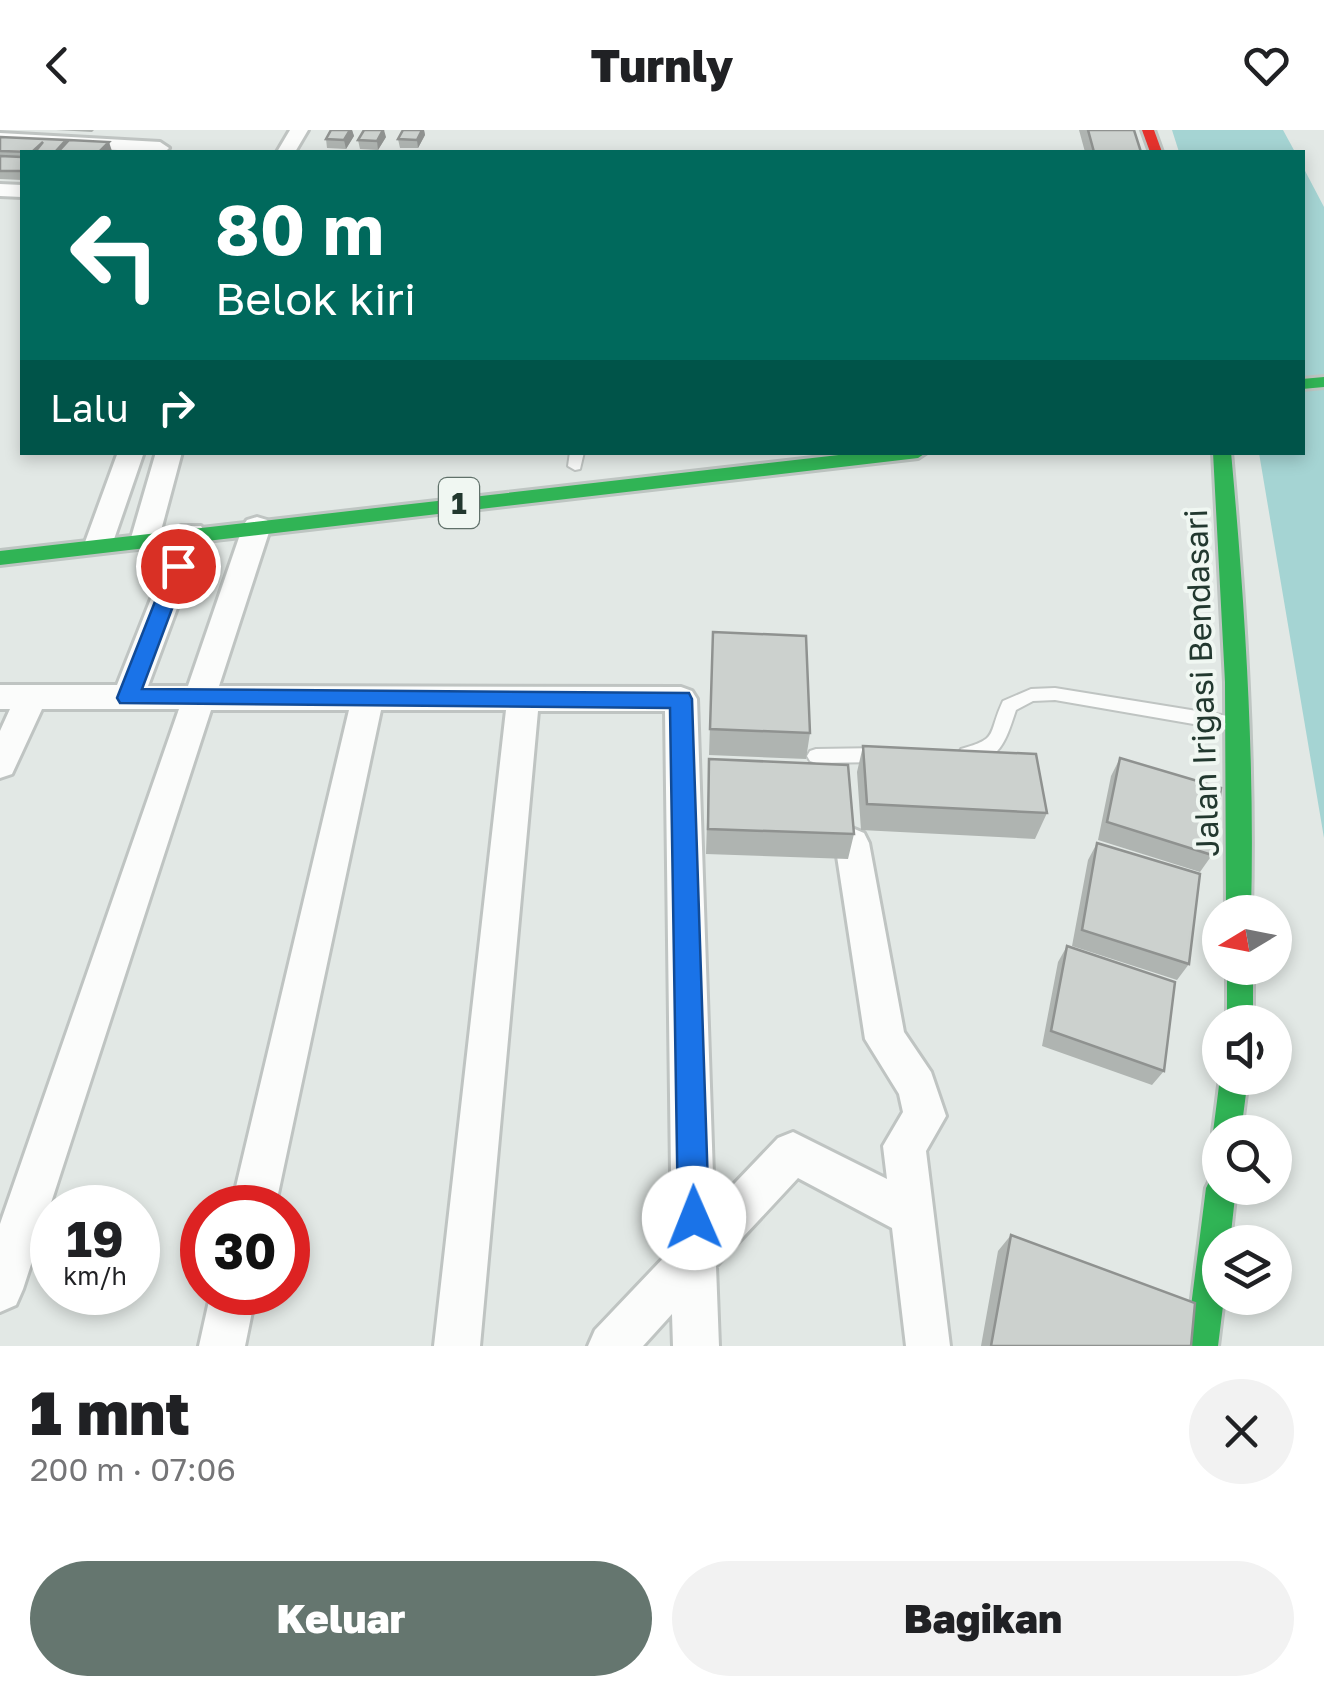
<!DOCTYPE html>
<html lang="id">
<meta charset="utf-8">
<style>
:root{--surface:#fff;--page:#f2f2f2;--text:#202124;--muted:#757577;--accent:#65766f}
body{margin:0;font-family:"Golos Text",sans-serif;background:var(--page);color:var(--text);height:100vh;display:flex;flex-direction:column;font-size:38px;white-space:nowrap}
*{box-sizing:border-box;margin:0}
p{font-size:32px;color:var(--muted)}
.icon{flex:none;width:55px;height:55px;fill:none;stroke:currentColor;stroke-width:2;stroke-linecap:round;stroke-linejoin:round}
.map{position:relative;height:1216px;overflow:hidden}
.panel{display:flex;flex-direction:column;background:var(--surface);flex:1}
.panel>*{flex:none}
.banner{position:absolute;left:20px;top:20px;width:1285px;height:305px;border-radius:0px;box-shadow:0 5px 15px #0003;background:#00695c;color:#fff;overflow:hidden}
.needle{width:65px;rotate:260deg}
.fabs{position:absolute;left:1202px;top:765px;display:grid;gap:20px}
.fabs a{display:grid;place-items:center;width:90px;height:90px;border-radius:50%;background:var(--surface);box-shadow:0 5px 15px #0003;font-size:50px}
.speed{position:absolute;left:30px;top:1055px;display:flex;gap:20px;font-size:50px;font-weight:700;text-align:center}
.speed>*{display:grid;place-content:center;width:130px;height:130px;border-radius:50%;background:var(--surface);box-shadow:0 5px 15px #0003;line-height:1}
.speed small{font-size:25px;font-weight:400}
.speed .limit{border:15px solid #d22;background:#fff;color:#111}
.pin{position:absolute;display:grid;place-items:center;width:85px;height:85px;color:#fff;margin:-42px;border:5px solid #fff;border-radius:50%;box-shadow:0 2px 10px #0007}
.me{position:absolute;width:110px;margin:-55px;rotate:359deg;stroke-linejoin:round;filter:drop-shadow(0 0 8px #0008)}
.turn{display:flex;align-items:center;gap:35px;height:210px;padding:0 30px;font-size:45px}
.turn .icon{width:130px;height:130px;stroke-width:2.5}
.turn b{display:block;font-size:70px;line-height:85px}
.then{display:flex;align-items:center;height:95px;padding:0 30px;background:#0003;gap:20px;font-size:38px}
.round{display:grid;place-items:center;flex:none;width:105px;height:105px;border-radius:52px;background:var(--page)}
.headline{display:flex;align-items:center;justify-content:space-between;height:170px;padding:0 30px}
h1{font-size:60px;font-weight:800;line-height:75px}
.primary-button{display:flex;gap:20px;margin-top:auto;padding:20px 30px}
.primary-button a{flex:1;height:115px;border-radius:60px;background:var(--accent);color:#fff;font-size:40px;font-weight:800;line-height:115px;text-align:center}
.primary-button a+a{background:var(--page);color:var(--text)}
header{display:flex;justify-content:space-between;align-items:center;height:130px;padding:0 30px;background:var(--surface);font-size:45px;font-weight:800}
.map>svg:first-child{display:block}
.water{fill:#a5d4d3}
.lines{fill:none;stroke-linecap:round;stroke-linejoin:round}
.lane-casing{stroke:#bfc4c2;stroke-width:4}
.street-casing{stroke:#bfc4c2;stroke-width:6}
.fast-casing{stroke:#bec5c2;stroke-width:6}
.jam-casing{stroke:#bec5c2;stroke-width:6}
.lane{fill:#fbfcfb;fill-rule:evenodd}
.street{fill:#fbfcfb;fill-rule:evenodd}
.fast{fill:#30b455;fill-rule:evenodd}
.jam{fill:#e5322d;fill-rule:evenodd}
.wall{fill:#afb4b1}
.shaded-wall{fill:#8f9290}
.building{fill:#ccd1ce;stroke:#8f9290;stroke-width:2.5}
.route{fill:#1a73e8;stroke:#114b97;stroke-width:2.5}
.labels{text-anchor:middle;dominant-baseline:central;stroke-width:8;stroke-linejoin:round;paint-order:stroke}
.shield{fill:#f0f7f2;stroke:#60716a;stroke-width:2.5}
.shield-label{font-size:30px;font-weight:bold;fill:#22382f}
.street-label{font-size:32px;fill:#22382f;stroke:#f0f7f2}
</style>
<header><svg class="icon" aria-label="back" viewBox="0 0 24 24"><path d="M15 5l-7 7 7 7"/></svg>Turnly<svg class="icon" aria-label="heart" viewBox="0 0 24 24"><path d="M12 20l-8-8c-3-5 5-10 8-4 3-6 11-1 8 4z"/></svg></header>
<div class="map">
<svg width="1324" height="1216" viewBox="0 0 1324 1216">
<rect width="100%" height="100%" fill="#e2e8e5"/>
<path class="water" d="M1172,0H1283L1295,22H1179Z
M1303,37L1324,77V708L1259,323L1302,322Z"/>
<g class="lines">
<g class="lane-casing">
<path id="lane" d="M570,322H584L580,339L575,340L568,336Z
M1055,558L1234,587L1240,589L1243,594L1240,599L1234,601L1055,570L1033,571L1016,580C1006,609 1000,637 961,629L958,624L961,619C1000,608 987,605 1003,571L1031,559Z
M881,618L887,620L890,625L887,630L881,632L816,633L810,631L807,626L810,621L816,619Z"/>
</g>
<g class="street-casing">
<path id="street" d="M290,0H308L295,22H277Z
M0,3L160,12L169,18L165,22L0,15Z
M0,54L22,55V67L0,66Z
M118,322H144L112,415L108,422H88L84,415Z
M156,322H182L159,408L155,415H135L131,408Z
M257,387L267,390L271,396L219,556L681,557L692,561L697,569L714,1075L778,1008L793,1002L887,1049L883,1016L903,982L899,964L865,909L835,713L840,703L852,698L864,703L869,713L904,902L931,942L946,986L926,1021L950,1216H906L892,1098L798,1048L716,1136L719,1216H673L672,1184L643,1216H588L595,1200L672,1119L665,581H538L480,1216H434L506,580H381L275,1078H231L349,580H211L23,1159L16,1175L0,1182V1094L179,579H42L12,644L0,648V601L10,579H0V555H117L177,403L181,396H201L205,403L148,556H188L243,396L247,390Z
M211,1162H256L245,1216H199Z"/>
</g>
<g class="fast-casing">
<path id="fast" d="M1324,247V257L1302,259V249Z
M865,322H927L918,328L0,435V421Z
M1213,322H1231C1245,475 1255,630 1251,782H1226L1225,552Z
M1227,838H1253V892H1227Z
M1220,948H1248L1241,1002H1220V1013L1213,1002Z
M1220,1044V1058H1236L1230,1112H1220V1168H1224L1218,1216H1186L1206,1058L1211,1048Z"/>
</g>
<g class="jam-casing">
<path id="jam" d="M1142,0H1154L1162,22H1150Z"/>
</g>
<use href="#lane" class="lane"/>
<use href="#street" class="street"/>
<use href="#fast" class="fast"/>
<use href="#jam" class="jam"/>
</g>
<path class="wall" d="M56,0H94L92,2Z
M331,0H352L354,6L346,19L327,18L326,9Z
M403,0H424L425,5L418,18H400L398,9Z
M1079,0H1134L1141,22H1085Z
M0,7L67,12L112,21L110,22H22V50L0,49Z
M386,7L378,20L360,19L358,10Z
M713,502L810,603L806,629L709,625Z
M863,616L1047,683L1035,709L861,700L857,642Z
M1120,628L1212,725L1200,742L1098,710L1111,646Z
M709,629L854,704L848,729L706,724Z
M1097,713L1189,834L1177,850L1072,816L1088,730Z
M1067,816L1164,941L1152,955L1042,916L1058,832Z
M1011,1105L1191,1216H981L998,1121Z"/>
<path class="shaded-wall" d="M350,0H352L354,6L346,19L344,10Z
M383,0H384L386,7L378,20L377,11Z
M422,0H424L425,5L418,18L417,10Z
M109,12L112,21L110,22H99Z"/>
<path class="building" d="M331,0H350L344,10L326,9Z
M364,0H383L377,11L358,10Z
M403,0H422L417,10L398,9Z
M1088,0H1134L1141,22H1094Z
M0,7L66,10L55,22H35L43,12L32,22L0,21Z
M69,10L109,12L99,22H58Z
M0,26L22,27V41H0Z
M713,502L806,506L810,603L710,599Z
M863,616L1036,624L1047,683L867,674Z
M1120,628L1221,658L1212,725L1107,692Z
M709,629L848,635L854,704L708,699Z
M1097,713L1200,744L1189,834L1082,800Z
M1067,816L1175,852L1164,941L1051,901Z
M1011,1105L1195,1173L1191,1216H991Z"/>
<path class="route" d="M178,429L188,436L142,559L689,563L692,569L709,1088L704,1099L694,1104L683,1099L678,1088L670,578L120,573L117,568L169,436Z"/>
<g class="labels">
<rect class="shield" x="439" y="348" width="40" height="50" rx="8"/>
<g class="shield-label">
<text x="459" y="373">1</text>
</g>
<g class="street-label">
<text transform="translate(1201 553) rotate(-92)">Jalan Irigasi Bendasari</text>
</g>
</g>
</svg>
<div class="fabs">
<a><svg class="needle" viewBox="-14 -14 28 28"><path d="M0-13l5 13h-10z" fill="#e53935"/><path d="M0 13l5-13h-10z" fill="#757577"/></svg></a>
<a><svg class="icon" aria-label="sound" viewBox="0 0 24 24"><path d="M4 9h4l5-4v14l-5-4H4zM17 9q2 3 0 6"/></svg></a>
<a><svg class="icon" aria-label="search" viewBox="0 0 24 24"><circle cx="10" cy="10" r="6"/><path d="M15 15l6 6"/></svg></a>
<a><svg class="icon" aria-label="layers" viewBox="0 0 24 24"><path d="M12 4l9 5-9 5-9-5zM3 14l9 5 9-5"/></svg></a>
</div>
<div class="speed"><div>19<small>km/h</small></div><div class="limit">30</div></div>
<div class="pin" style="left:178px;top:436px;background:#d93025"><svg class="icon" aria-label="arrive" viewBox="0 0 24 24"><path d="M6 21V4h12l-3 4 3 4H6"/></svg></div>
<svg class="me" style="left:694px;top:1088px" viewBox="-20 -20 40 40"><circle r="19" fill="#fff"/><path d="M0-13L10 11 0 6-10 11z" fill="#1a73e8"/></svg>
<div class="banner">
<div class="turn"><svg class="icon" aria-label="left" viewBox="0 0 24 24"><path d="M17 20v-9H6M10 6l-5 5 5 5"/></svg><div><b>80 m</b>Belok kiri</div></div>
<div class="then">Lalu<svg class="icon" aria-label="right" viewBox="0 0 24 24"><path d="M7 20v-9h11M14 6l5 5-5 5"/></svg></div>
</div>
</div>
<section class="panel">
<div class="headline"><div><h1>1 mnt</h1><p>200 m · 07:06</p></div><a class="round"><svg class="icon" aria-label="close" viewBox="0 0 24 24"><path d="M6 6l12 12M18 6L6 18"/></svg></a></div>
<div class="primary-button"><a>Keluar</a><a>Bagikan</a></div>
</section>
